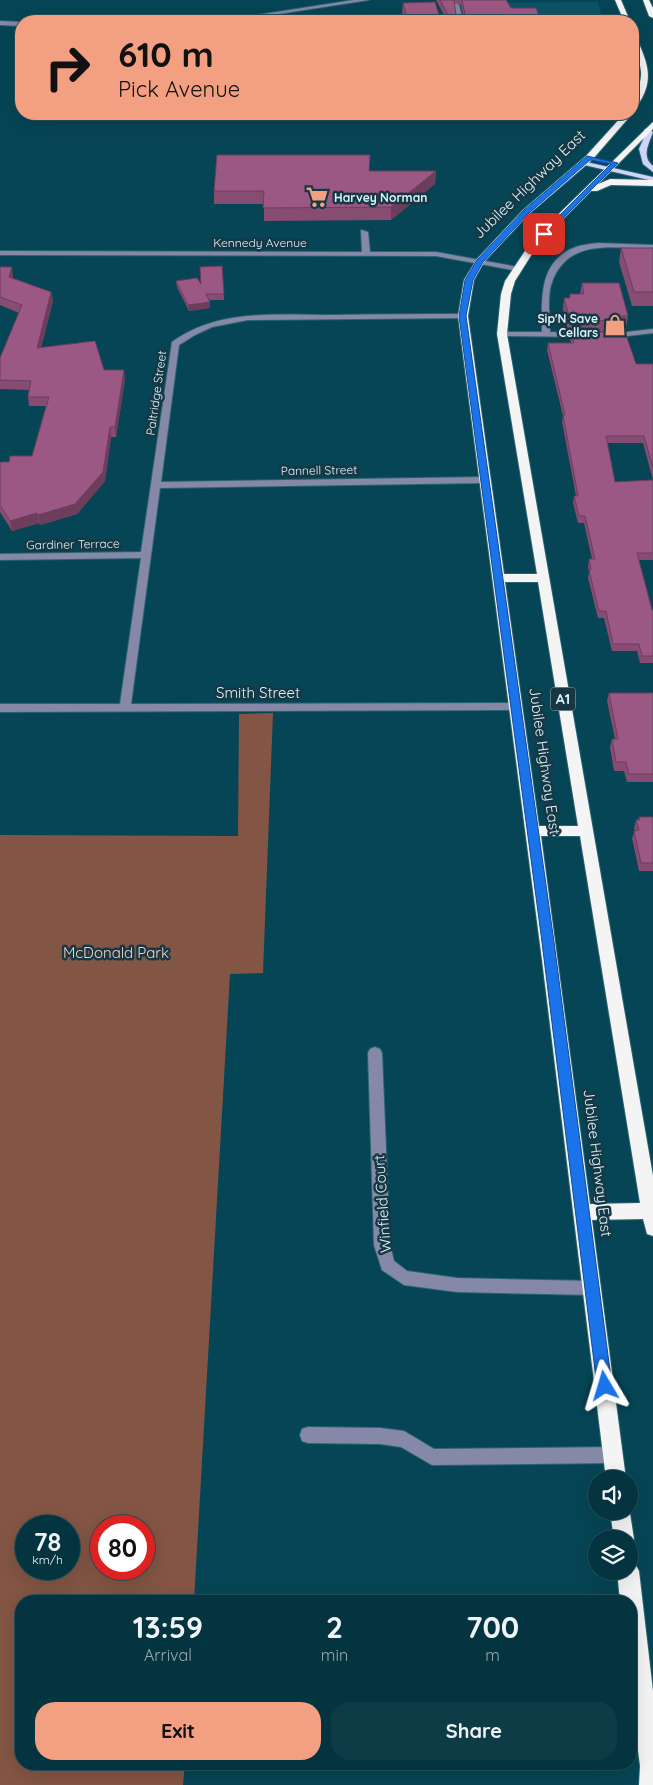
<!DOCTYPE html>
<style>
:root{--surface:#043440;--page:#0d3c47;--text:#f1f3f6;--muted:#97aab1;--line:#254f59;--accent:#f2a081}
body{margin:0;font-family:Quicksand,sans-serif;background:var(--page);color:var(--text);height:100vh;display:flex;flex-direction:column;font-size:19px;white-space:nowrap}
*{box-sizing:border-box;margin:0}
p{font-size:16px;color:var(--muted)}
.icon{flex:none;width:28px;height:28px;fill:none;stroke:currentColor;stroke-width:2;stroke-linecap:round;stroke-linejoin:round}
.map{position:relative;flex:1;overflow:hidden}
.side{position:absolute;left:15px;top:1595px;width:622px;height:175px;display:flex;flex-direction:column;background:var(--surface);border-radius:20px;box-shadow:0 5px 20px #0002,0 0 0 1px var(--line)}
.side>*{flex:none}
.top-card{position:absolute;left:15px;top:15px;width:624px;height:105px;border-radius:20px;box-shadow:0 5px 20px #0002,0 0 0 1px var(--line);background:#f2a081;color:#111;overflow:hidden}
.fabs{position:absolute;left:588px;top:1470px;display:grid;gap:10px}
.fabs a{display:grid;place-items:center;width:50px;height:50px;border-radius:50%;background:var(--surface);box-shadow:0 5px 20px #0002,0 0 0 1px var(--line);font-size:25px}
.speed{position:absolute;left:15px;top:1515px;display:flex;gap:10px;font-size:25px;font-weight:700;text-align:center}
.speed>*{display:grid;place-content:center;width:65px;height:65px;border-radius:50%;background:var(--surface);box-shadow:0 5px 20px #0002,0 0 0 1px var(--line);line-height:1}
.speed small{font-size:12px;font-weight:400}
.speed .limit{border:8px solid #d22;background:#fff;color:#111}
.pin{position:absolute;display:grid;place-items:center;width:42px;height:42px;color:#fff;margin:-21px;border-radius:10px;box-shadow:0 2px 8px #0006}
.me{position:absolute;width:55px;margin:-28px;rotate:353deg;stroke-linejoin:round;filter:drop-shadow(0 0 4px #0008)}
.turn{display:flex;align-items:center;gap:18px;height:105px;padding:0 20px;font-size:22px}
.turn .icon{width:65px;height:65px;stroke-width:2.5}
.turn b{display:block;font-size:35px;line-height:42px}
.eta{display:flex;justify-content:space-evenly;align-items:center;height:85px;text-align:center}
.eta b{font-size:30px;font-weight:700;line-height:35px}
.button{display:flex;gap:10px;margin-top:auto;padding:10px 20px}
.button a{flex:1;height:58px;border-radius:20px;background:var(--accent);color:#111;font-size:20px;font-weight:700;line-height:58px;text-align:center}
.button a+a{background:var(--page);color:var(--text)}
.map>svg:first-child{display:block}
.built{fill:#0d5365}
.green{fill:#835544;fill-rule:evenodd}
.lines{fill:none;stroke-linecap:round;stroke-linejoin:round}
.minor-casing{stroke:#2c6473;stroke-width:2}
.major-casing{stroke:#2c6473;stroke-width:2}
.highway-casing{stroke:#2c6473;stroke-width:2}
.minor{fill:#8588a6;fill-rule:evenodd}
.major{fill:#d0d3f8;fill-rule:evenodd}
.highway{fill:#f4f4f4;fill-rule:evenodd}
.wall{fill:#864c72;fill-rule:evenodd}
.shaded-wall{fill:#6d3e5c}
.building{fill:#9c5884;stroke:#6d3e5c}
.route{fill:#1a73e8;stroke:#114b97}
.labels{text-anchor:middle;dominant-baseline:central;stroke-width:5;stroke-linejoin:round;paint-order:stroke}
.far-poi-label{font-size:12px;font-weight:bold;fill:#d9f4fe;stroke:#173843;text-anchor:start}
.far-street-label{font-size:12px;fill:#d9f4fe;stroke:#173843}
.shield{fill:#173843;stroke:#9fbcc6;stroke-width:1}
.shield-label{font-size:14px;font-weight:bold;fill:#d9f4fe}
.street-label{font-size:15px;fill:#d9f4fe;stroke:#173843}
.park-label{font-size:15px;fill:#fad0c0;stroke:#173843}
</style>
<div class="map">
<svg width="653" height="1785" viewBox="0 0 653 1785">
<rect width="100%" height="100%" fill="#064555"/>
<path class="built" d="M598,2L603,21H444L441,3Z"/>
<path class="green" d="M273,713L263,973L230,974L194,1601H21V1764H185L183,1785H0V835L238,836L239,714ZM26,1526H69V1569H26ZM101,1526H144V1569H101Z"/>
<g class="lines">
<g class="minor-casing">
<path id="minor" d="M354,0H369L232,21H219Z
M456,3L459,5L463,21H457L453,5Z
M0,21L21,22V26L0,25Z
M361,230L368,232L370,252H436L518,267L522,269L518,271L436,256L0,255V251L362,252Z
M598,243L653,245V249C613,248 566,237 551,285C547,299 550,318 550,332L587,333L591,335L590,337L499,336V332H542C542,301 538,265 571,249C579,245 590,244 598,243Z
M463,314H466V318L248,320L212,327L195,335L179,345L161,482L484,477L489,480L484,483L160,488L131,704L516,703L520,704L522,707L520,710L0,712V704H120L141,558L0,560V554L141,552L172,342C219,308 278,315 334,315C377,314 420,314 463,314Z
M653,329V333L610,338L606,336L610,334Z
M375,1047L380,1049L382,1053L390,1245L394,1261L407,1271L457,1278L592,1281L597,1283L600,1288L597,1293L592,1295L457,1292L404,1285L382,1270L374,1245L368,1053L370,1049Z
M308,1427L380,1428L404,1431L434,1449L613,1447L619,1449L621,1455L619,1461L613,1463L432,1465L401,1447L380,1444L308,1443L302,1441L300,1435L302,1429Z"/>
</g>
<g class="major-casing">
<path id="major" d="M647,128L653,132C649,144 641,156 653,166V172L643,164L639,149L646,133L644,130Z
M582,161L653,177V181L580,164V162Z"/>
</g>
<g class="highway-casing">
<path id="highway" d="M615,0H621L630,21H624Z
M643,0H649L653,8V18L649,16Z
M632,33C637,36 638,41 640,46C648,65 652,79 642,98C639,103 637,108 632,110C632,97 642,86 641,72C640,57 632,49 632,33Z
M624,114H632L592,160L529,214L484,262L474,280L468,316L504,574H537L497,334L501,294L505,281L533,239L653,122V129L598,184L610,179L653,180V186L611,185L597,191H591L539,243L515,281L511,294L507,334L653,1176V1236L647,1234L643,1219L592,1220L626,1479H606L542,960L458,316L464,280L477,259L523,210L586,156ZM505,582H538L578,826H539ZM541,836H580L640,1203L590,1204Z
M629,1507L634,1539L631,1546L629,1547V1539H614L610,1511H629Z
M629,1561L635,1564L639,1571L653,1691V1785H639L640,1766L631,1695V1601H620L617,1571H629Z"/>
</g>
<use href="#minor" class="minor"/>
<use href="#major" class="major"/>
<use href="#highway" class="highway"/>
</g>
<path class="wall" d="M436,0H506L511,8L541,21H447ZM454,3L461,5L463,14L456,15Z
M403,3L441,21H405L402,12Z
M370,171H436L435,184L391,220L264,221V204H214V191Z
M621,248H653V306H632L619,262Z
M222,266L224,300H209L210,308L189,311L177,287L176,281L201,284Z
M0,267L13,276L12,279L51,292L53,301L41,348L104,370L125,379L116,437H111L105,481L77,514L40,525L39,523L12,531L0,512V462H9L32,456L46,406H29L28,397L29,390L0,389V358L19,313L0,305Z
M582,283L628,316L626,327H622L621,331L616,332L636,364H653V480L643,443H607L615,482L653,480V560H639L652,610H653V663H640L637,651H612L604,618H598L588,578L589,573L588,566L589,559H592L584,523H578L573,503L574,496H576L562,422L563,416L547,350L548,343H571L570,339L571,332H614L568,331L563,309L564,298H569L570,294H580Z
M609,693H653V782H627L624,771H614L610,747L612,739H615L607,701Z
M639,817H653V871H639L632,838L635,831L634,828L636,820H638Z"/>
<path class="shaded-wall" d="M436,171L435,184L391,220V207Z
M12,267L13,276L10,286L9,277Z
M51,292L53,301L38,357L37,348Z
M210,302V308L189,311L188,305Z
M623,320L621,331L616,332L618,321Z
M124,370L125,379L116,437L115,427Z
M110,427L111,437L105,481L77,514L40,525L38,515Z
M37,513L39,523L12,531L10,521Z"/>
<path class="building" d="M440,0H454L456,15L465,14L462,0H506L511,8H536L541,21H482V20H451Z
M435,2L441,21H408L403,3Z
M307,16H363V21H307Z
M217,155H370L369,171H436L391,207L263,208L264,191H214Z
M621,248H653V292H634Z
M222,266L224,294H206L210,302L188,305L176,281L197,278L201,284L200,267Z
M0,267H12L9,277L51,292L37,348L95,341L104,370H124L115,427H110L103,472L75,504L38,515L37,513L10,521L0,505V462H9L10,456H32L49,397H28L31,381L0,380V358L22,305L0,297Z
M582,283H619L628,316H622L623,320L618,321L570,320L564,298H570V294H584Z
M571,332H625L636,364H653V468L644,436H606L615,482L653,480V553H637L652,610H653V656H642L639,644H613L606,611H599L589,570H591L589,559H595L585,516H579L574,496H578L563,415H565L548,343H574Z
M609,693H653V774H629L626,762H616L612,739H618Z
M639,817H653V863H641L634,831L639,830L636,820H640Z"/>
<path class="route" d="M587,156L618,163L546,235L541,234L611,164L590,160L529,213L483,262L473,280L466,316L554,942L612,1386L610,1391L605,1394L600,1391L597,1386L542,942L459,316L465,280L477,260L524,210Z"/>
<defs>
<g id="supermarket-bare" transform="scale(1.725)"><path d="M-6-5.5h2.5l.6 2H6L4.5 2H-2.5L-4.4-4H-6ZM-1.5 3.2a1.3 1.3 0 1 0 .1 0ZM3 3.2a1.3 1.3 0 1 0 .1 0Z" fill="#f2a081" stroke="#173843" stroke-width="2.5" paint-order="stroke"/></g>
<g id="shop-bare" transform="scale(1.725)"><path d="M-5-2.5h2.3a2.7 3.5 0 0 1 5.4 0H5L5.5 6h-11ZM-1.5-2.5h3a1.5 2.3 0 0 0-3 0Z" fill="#f2a081" stroke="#173843" stroke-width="2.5" paint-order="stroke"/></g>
</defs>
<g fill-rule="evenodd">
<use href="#supermarket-bare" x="317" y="197"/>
<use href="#shop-bare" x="615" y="325"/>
</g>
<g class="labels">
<g class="far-poi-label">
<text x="334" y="197">Harvey Norman</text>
<text x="598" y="318" text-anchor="end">Sip'N Save<tspan x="598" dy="14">Cellars</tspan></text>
</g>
<g class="far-street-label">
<text x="260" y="242">Kennedy Avenue</text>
<text transform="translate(156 393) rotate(-82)">Paltridge Street</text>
<text transform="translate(319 470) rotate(-1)">Pannell Street</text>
<text transform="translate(73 544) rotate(-1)">Gardiner Terrace</text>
</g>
<rect class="shield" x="550.5" y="687.5" width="25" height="23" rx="4"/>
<g class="shield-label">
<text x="563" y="699">A1</text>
</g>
<g class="street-label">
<text transform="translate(529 184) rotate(-44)">Jubilee Highway East</text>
<text x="258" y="692">Smith Street</text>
<text transform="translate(545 761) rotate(82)">Jubilee Highway East</text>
<text transform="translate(598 1163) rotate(83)">Jubilee Highway East</text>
<text transform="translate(382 1204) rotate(-94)">Winfield Court</text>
</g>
<g class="park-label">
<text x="116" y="952">McDonald Park</text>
</g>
</g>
</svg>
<div class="fabs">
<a><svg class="icon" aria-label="sound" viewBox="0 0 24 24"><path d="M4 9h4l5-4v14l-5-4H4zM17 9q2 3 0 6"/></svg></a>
<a><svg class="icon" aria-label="layers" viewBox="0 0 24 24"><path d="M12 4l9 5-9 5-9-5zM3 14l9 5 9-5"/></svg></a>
</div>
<div class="speed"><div>78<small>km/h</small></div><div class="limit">80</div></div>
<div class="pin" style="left:544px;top:234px;background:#d93025"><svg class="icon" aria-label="arrive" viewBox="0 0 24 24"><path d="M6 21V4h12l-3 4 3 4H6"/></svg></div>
<svg class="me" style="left:605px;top:1386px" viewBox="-20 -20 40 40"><path d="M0-17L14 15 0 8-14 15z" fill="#1a73e8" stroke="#fff" stroke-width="4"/></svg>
<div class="top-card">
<div class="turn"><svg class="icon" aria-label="right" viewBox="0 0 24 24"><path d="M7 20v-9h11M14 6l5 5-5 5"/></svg><div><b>610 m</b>Pick Avenue</div></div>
</div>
<section class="side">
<div class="eta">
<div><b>13:59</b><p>Arrival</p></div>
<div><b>2</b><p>min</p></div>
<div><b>700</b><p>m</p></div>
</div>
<div class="button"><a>Exit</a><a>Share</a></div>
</section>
</div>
